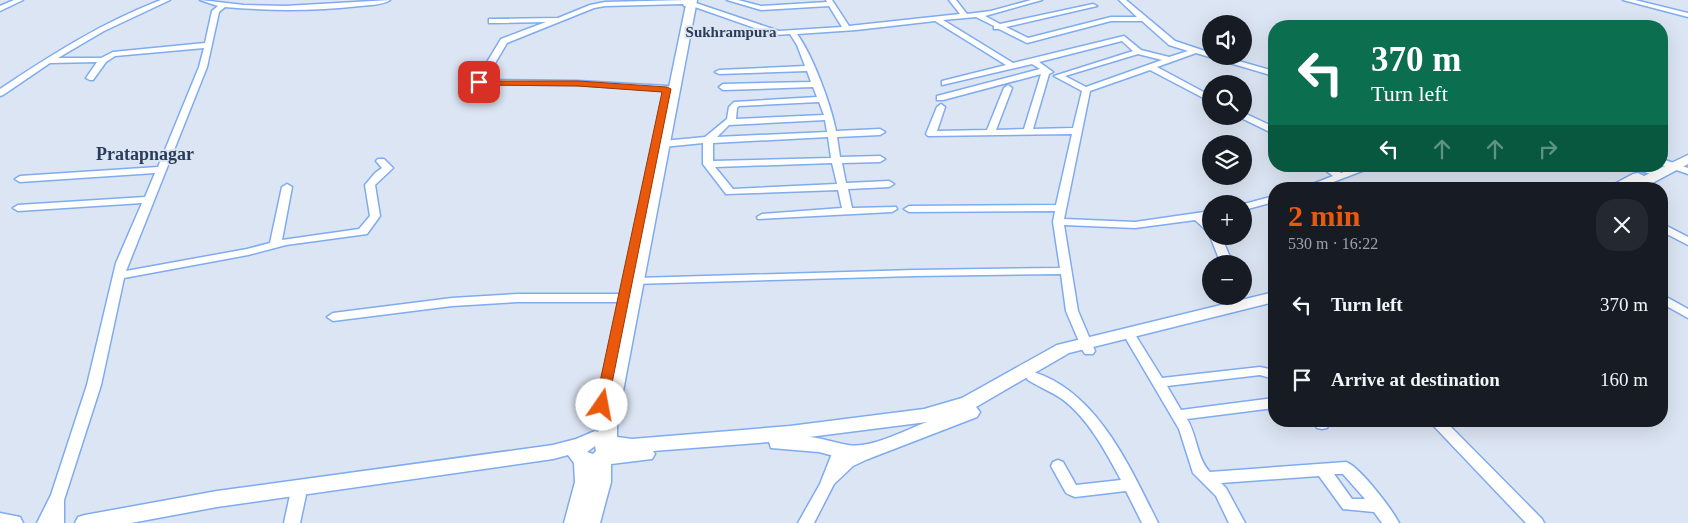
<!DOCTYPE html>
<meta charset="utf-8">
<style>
:root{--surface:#171b24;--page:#242831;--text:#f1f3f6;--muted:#9ea1a6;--accent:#ea580c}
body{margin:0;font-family:Georgia,serif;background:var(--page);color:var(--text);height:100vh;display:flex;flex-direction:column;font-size:19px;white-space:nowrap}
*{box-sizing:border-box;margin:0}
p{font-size:16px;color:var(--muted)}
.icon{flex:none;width:28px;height:28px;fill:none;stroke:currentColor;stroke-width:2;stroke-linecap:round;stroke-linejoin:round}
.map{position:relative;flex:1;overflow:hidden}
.details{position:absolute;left:1268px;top:182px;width:400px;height:245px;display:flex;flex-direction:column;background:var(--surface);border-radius:20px;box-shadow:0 5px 20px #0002}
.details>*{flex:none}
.guide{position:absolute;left:1268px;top:20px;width:400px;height:152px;border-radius:20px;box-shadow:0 5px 20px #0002;background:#0b6e4f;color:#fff;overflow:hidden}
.tools{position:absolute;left:1202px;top:15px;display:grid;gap:10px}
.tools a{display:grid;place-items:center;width:50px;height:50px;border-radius:50%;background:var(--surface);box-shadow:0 5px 20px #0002;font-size:25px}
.pin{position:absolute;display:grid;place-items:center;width:42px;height:42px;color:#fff;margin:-21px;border-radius:10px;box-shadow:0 2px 8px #0006}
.me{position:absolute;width:55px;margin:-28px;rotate:12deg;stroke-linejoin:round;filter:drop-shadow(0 0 4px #0008)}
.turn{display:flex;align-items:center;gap:18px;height:105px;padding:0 20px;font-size:22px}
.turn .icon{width:65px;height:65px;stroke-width:2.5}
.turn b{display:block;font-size:35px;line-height:42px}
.lanes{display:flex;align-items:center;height:48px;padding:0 20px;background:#0003;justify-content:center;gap:25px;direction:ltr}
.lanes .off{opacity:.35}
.round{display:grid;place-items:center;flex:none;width:52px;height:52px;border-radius:20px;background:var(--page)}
.summary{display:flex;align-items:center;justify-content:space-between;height:85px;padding:0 20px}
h1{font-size:30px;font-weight:600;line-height:38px;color:var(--accent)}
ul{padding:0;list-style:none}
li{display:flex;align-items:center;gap:15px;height:75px;padding:0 20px}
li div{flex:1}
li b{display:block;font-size:19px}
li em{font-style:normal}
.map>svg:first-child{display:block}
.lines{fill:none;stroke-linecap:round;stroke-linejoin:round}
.minor-casing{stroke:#7fabef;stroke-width:3}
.major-casing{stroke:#7fabef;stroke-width:3}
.minor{fill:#fff;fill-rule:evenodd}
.major{fill:#fff;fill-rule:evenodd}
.route{fill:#ea580c;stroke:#983908}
.labels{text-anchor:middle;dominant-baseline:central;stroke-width:4;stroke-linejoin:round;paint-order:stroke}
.far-district-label{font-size:15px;font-weight:bold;fill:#2a3c58;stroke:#dce5f3}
.district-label{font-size:18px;font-weight:bold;fill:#2a3c58;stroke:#dce5f3}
</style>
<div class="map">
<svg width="1688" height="523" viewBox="0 0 1688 523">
<rect width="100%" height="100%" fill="#dce5f3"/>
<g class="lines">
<g class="minor-casing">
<path id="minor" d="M14,0H23L0,11V6Z
M161,0H170L104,31L58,58H101L113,52L205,43L212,11L218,6L200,0L244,5L285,6L390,0C383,5 370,5 360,6C315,11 270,11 225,7L219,12L207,67L126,271L247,249L270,243L282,187L287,184L292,187L282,240L359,229L370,216L365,185L375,173L382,168L376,161L378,159H384L393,168L375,185L380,216L367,234L286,245L248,255L124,278L101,385L64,500V523H37L51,495L87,385L116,263L142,203L18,211L13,208L18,205L145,197L155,173L20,182L15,179L20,176L158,167L199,67L204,48L115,56L106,62L93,80H90L86,78L97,62L50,63L3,95L0,96V89C51,55 103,22 161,0Z
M687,0L779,31L842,27L829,6L761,10L727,0H738L761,6L827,2L826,0H832L849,26L960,14L949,0H956L967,14L991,11L1031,0H1042L985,16L1000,24L1093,4L1097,6L1006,27L1028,38L1111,17H1137L1119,0H1126L1175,41L1211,53V56H1221L1274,71V76L1196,53L1157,67L1211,96V102L1150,70L1090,91L1064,219L1135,222L1211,211V217L1205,218L1211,223V232L1207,231L1195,220L1135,228L1064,225L1078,311L1095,351L1093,354H1085L1083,351L1066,311L1061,274L915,276L633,284L631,282L637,278L915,270L1060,268L1053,222L1055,211L909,212L904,209L909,206L1056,205L1072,134L928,136L926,134L937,107L941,104L945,107L937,131L987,130L1004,88L1008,85L1012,88L996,130L1024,129L1041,74L943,100H937V96L1040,69L1032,64L942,85V81L1006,65L935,21L856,30L797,34C813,56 831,105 836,131L880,129L885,132L880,135L837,137L840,157L880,156L885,159L880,162L842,163L846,183L889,181L894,184L889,187L848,189L852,208L896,207L897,209L892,212L758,219L757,217L762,214L842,208L838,190L726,194L703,164V143L663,147L658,144L663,141L705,137L727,119L729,107L734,102L817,97L813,87L723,90L719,87L723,84L811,82L807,71L719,74L715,72L719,70L805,66L797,45L790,34L775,35L692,6H684L683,4L605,6L594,8L507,43L485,80L578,81L667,86L670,87V91L578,85L479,84L475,82L501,39L546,22L492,23H489V19L558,18L590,5L605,2ZM976,17L994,26V29H999L1027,43L1111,21H1142L1169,45L1188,51L1169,57L1141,50L1124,36L1013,63L943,20ZM1122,41L1133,51L1054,76L1082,91L1073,128L1033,129L1049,74L1053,72L1039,62ZM1138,54L1162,60L1086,87L1065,76ZM819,102L824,115L736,119L737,108L739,106ZM825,120L827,132L717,137L729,125ZM828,137L831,158L713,161V143ZM832,163L837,184L733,189L715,167Z
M1623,0H1635L1688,13V17Z
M1244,113L1274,127V134L1241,118L1240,116H1244Z
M1665,160L1688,168V174L1662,165V161Z
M1320,166H1332L1341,173L1360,166H1375L1315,189H1300L1333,176Z
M1624,166H1642L1664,172L1666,174L1661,177Z
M1274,196V202L1244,210V204Z
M1661,223L1688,237V245L1661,231Z
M1211,234V236H1221L1233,264H1221L1210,236Z
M518,294H625L631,298L625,302H518L452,306L333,321L327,317L333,313L452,298Z
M1661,294L1688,309V318L1661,303Z
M1132,335L1136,336L1162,378L1260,367L1274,370V379L1260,375L1167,386L1181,410L1274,398V408L1187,419C1197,435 1197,459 1210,472L1346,462C1360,467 1392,509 1399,523H1382L1374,512L1343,509L1319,476L1221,483L1226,488L1245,523H1229L1216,496L1193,473L1179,429L1126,339L1128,336ZM1334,474H1343L1365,499H1352Z
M1033,372C1097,391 1131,469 1158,523H1142L1126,491L1075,497L1070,495L1066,493L1051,466L1053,462L1058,460L1063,462L1076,485L1121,480C1106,452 1088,418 1062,399C1052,392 1039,387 1028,380L1026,377L1028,374Z
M1313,421H1327L1329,424L1327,428L1322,429L1317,428Z
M1429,421H1445L1542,519L1544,523H1526Z
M840,446L845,447L847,451L845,457L865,449L870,450L872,454L870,458L853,466L834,484L814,523H798L820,484L833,451L835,447Z
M298,489L303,491L306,495L300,523H284L290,495L293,491Z"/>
</g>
<g class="major-casing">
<path id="major" d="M687,0H697L617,423V437L632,439L790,426L924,409L962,398L1057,345L1274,292V302L1069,353L976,407L980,412L977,417L868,459L849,460L819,452L771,448L769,442L653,451L655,454L652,459L611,464V482L600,523H564L575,482L574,463L568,455L553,459L217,507L131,523H75L78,517L85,515L217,491L553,445L576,439L595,431L598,432ZM927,422C905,430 871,449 848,445C835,443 823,438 809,437ZM595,446L596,451L593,454L587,452Z
M1688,155V164L1641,189H1605L1633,174L1638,173L1644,176Z
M0,513L20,517L23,523H0Z"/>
</g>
<use href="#minor" class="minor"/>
<use href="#major" class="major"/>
</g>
<path class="route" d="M476,81H578L667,87L671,89L607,408H597L595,405L662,92L578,86L479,85L476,84Z"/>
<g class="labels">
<g class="far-district-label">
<text x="731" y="32">Sukhrampura</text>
</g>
<g class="district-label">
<text x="145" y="154">Pratapnagar</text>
</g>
</g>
</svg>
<div class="tools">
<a><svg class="icon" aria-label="sound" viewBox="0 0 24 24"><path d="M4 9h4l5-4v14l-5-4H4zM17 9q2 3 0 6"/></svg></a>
<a><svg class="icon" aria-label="search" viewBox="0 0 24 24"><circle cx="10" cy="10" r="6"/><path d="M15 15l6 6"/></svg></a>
<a><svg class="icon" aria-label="layers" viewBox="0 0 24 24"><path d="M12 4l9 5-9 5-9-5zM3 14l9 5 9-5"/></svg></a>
<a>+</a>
<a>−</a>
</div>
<div class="pin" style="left:479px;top:82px;background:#d93025"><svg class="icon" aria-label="arrive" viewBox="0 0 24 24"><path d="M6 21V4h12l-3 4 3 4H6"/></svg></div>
<svg class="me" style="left:602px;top:405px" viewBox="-20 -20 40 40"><circle r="19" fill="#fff"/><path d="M0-13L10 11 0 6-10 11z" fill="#ea580c"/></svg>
<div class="guide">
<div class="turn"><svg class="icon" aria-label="left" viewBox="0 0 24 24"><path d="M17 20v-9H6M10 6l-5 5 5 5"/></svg><div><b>370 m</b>Turn left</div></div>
<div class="lanes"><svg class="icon" aria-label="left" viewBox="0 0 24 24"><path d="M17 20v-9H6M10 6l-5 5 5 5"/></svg><svg class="icon off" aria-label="ahead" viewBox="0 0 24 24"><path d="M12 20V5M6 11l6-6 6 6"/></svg><svg class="icon off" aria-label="ahead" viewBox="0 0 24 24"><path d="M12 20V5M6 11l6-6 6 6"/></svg><svg class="icon off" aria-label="right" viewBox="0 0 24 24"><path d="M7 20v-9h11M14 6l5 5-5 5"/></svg></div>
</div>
<section class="details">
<div class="summary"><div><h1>2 min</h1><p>530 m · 16:22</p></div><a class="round"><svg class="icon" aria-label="close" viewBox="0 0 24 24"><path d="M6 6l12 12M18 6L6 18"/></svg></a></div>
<ul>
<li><svg class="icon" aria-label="left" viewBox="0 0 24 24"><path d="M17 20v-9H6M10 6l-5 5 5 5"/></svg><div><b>Turn left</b></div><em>370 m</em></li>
<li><svg class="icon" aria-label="arrive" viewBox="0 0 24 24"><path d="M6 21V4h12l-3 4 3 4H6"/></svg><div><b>Arrive at destination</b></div><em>160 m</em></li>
</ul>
</section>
</div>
